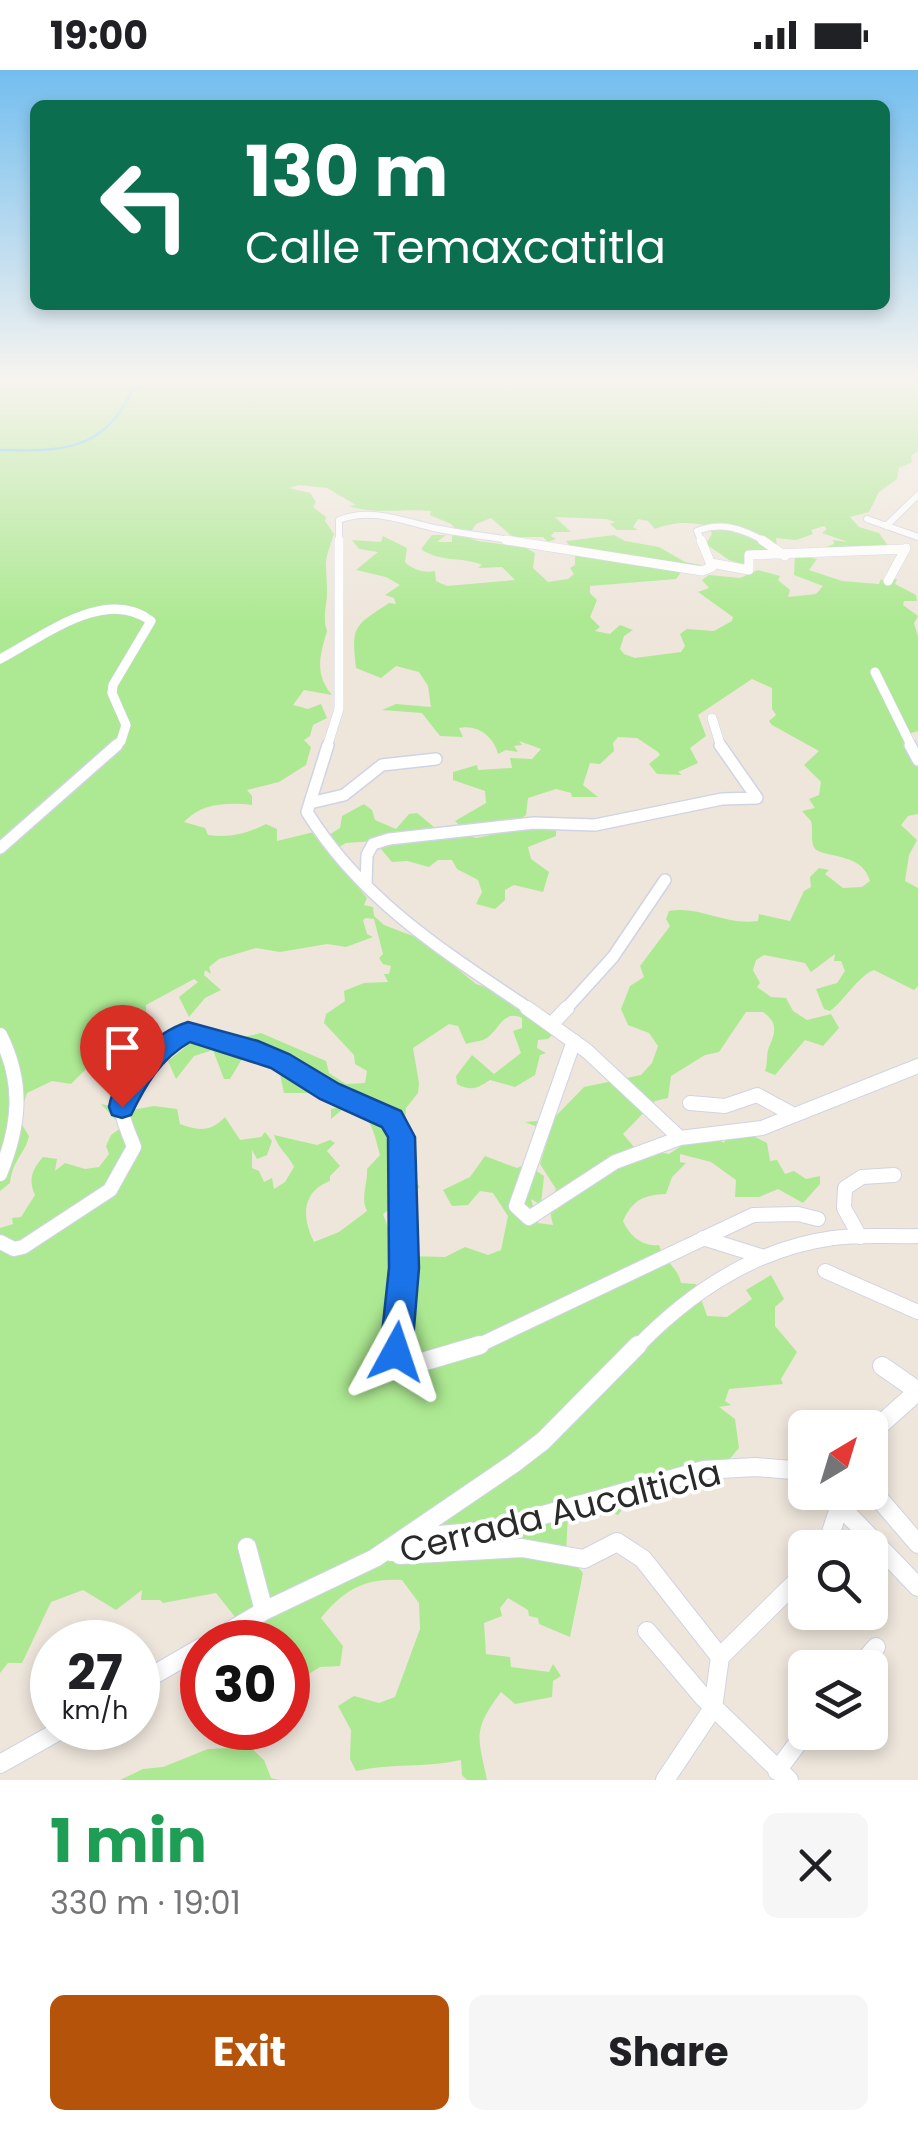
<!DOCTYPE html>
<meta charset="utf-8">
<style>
:root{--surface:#fff;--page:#f6f6f6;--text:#202124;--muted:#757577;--accent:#b45309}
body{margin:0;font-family:Poppins,sans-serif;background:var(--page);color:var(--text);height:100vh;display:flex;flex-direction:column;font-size:38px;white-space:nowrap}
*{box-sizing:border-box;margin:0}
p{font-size:32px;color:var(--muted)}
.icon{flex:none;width:55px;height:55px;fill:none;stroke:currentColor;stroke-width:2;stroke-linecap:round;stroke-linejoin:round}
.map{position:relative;height:1710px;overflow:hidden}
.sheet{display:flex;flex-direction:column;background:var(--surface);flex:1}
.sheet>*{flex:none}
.banner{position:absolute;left:30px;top:30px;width:860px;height:210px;border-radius:15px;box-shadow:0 5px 15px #0003;background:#0b6e4f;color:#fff;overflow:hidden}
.needle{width:65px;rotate:38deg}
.fabs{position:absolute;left:788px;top:1340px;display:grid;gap:20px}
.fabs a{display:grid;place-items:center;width:100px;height:100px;border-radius:15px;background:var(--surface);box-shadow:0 5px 15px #0003;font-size:50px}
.speed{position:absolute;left:30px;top:1550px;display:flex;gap:20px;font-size:50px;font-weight:700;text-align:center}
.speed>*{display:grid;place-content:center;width:130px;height:130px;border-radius:50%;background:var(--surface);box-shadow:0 5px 15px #0003;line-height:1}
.speed small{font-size:25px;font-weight:400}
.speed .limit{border:15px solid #d22;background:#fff;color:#111}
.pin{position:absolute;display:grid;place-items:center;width:85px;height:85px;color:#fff;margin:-102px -42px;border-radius:50% 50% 50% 0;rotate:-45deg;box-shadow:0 0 10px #0007}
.pin .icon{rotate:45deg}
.me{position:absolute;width:110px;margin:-55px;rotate:5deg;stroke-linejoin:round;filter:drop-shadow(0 0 8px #0008)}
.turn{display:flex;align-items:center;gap:35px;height:210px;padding:0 50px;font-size:45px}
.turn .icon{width:130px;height:130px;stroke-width:2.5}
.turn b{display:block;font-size:70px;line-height:85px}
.round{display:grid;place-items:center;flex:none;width:105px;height:105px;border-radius:15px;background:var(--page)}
.summary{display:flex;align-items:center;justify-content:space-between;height:170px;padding:0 50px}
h1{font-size:60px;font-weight:700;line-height:75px;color:#1e9e55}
.button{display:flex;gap:20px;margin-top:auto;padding:20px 50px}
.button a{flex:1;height:115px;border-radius:15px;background:var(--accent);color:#fff;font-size:40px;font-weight:700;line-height:115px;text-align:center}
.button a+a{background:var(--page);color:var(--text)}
.status{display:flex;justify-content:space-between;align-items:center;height:70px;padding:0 50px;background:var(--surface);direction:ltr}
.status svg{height:28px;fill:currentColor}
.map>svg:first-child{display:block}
.green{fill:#ade992;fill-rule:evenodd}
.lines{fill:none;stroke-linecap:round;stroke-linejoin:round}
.stream{stroke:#64ccf9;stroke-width:2.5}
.street-far4-casing{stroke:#d0d3e4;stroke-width:8}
.street-far3-casing{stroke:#d0d3e4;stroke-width:10}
.street-far2-casing{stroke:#d0d3e4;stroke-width:14}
.street-far1-casing{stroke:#d0d3e4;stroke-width:16}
.street-casing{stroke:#d0d3e4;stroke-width:20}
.street-far4{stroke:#fff;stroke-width:6}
.street-far3{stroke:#fff;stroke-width:9}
.street-far2{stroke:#fff;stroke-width:11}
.street-far1{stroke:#fff;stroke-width:14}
.street{stroke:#fff;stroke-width:18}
.route{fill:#1a73e8;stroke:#114b97;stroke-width:2.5}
.labels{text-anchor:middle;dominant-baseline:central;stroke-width:8;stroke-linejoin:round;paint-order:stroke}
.near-street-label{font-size:35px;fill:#2a2a2a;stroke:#fff}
</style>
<div class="status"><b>19:00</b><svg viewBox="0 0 49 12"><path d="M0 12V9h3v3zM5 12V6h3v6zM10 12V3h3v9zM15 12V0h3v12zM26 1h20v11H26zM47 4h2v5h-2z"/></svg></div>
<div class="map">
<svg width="918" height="1710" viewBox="0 0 918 1710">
<rect width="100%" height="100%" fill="#eee6db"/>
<path class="green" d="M0,311H918V381L911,386L912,392L899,398L897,409L879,422L869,442L850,447L859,457L879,463L891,480H818L834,474L833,470L848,472L822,463L827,459L824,456L811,460L813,464L796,470L776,468L777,481L747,480L746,495L729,490L706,474L712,464L709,456C690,452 675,451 655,459L648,451L638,449L633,457L638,460H617L610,454L615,452L607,449L555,447L571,462H554L551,466L556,469L548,472L543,467H513L491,448L476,454L470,463L472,469L478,471L524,477L535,483L533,498L548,512L568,509L574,504L570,498L575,495V478H565L569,475L566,471L614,465L625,471L659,477L685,492L701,495L693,502L682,501L676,509L590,516V523L597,530L590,547L600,557L595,561L610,564L620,555L633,560L624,566L620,579L624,584L635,588L681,582L685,576L680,564L687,559L714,561L732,551L733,547L698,522L709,518L702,510L709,505L740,508L758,500L780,506L778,510L790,520L788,527L816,524L823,516L794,505L795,485L817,489L809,500L842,511L879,514L881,509L887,514L890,509H897L895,514L916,525L917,531H904L903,535L918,546L914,553L918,567V661L908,664L918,684V744L908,746L901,755L917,770L909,785L905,811L918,818V916L914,920L874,900C858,906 845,930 830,941L824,939L816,919L837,913L845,901L841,891H834L835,884L811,902L805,893L764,885L756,890L753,900L760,913L757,917L771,927L786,928L793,941L807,950L831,944L839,958L823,976L805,970L775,1005L765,1001C768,993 766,984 769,977C776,962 778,953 763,942H746L719,982L705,985L671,1006L668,1028L655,1031L623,1064L634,1077L669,1084L684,1074L714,1066L724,1073L727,1063L745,1062L767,1073L770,1091L777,1090L785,1104L794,1101L806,1109L820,1106V1114L803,1133L778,1119L759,1127H735L736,1110L711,1092L680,1084V1092L686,1093L672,1107L666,1124C643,1125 633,1130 623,1151C629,1165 642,1177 659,1175C664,1192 678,1197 681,1213L696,1214L707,1246L727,1247L752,1229L746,1220L771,1205L784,1229L775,1237V1256L797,1282L781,1309L783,1314L729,1319L725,1331L731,1335L719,1337L735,1349L739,1378L715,1406L649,1405L618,1445L593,1437L568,1444L566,1484L583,1503L570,1567L539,1554L538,1548L529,1546L528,1540L508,1528L500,1538L502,1546L484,1553L486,1584L510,1587L511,1597L549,1602L553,1594L561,1606L553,1611L552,1627L515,1634L501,1622C472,1661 478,1666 487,1710H467L462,1705L461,1690C426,1698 391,1693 356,1701L350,1689L351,1660L338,1636L354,1626L379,1633L395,1627L420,1559L419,1533L402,1510C364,1508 344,1520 321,1548L343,1576L340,1596L320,1597L307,1605L288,1598V1572H247L243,1557L216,1523L163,1533L160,1530H141L142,1520L116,1540L83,1520L51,1532L22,1593H8L0,1603V1158L13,1154L12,1148L21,1147L35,1125C28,1110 32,1099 43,1087L57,1089L55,1101L65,1093L85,1099L99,1097L109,1084L106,1076L111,1065L122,1057L101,1034L132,1040L154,1036L177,1039L180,1054C198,1061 211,1062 225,1047L240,1070L261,1067L265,1062L272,1071L267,1085L257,1089L252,1080V1098L259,1101L264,1112L272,1108L274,1119L285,1112L294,1097C288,1084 278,1079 274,1065L317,1075L330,1070L335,1073L327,1081L340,1096L330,1106V1111C301,1122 302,1148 314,1172L339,1162L367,1141C360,1127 368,1114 367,1099L380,1085C373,1060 373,1049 349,1034L331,1049V1039L340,1037L325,1023H284L278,995L268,985L242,989L230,1009H224L213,980L194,986L176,1009L168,991L203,963L235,969L261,963L326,991L329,1003L346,1014L365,1013L367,1001L355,994L354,985L324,953L326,944L345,931L344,921L364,913L388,912L384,904H389L391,896L383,894L379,888L383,884L374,849L366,848L363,850L367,864L373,867L346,877L327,874L280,882L256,878L219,889L209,897L211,904L205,900L204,905L221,920L205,928L189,947L179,927L198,912L194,909L146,935V943L123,981L94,991L71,1014L52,1011L27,1023L19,1050L29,1066C25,1084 13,1089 10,1113L0,1121ZM299,415L327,418L356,435L349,436C375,445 406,438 431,441L430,445L451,454L459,463L452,466V472H437L446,465H432L421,479C441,493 461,486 482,495L478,498L502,497L515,510L447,516L436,511L435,501C427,503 414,501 405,492L407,478L383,466L381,472L352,470L359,479L378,482L356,500L386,507L400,515L385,525L394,528L396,534L389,533C354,556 351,556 356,598L381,608L396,596L419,602L428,616L431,637L396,634L382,640L422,643L440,666L463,667L459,658C478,654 494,667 498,684L506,680L518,682L514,676L522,675L519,671L541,679L532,689L510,688L512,698L478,700L477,695L453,702V710L485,721L486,733L455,751L463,759L520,749L526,745L528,728L556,719L571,723L572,727H598L583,715L590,693L600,694L614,681L613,673L618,667L637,668L658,682L660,685L649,694L657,704L682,705L678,702L698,693L690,678L706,666L698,645L752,609L772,618V639L776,645L769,651L772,655L819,681L804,695L821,712L819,725L809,729L815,738L802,741L811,751C813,758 811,769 813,775C816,790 862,779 870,811L862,817L843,818L825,804L829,800L819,798L810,807L811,817L804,821L790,851L759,844L758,851C726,856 699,835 669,841L666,849L670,856L640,896L644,907L630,916L621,939L628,955L649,963L658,976L652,993L641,1005L584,1017L552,1050L525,1052L550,1062L540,1094L556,1119L553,1127L558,1139L550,1141L553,1155L538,1153L531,1129L541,1135L544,1106L526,1094L517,1098L485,1086L470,1107L443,1120L452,1136L468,1135L480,1121L493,1123L508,1146L501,1180L488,1185L465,1177L445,1187L408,1186L393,1171L383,1144L420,1117L402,1097L406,1038L418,1023L419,1013L413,978L449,954L458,956L466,974C471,972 477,972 483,970C499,963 502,938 522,948V958L513,961L521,983L494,1004L472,985L456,1006L457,1014C471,1022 478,1018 490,1010L515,1017L535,1005L540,985L546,983L537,978L538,970L548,969L557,960L566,961L561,952L507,924L476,914L421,869L384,855L374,846L373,837L364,835L367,828L330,782L346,773L374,771L392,792L407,791L429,797L438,790H452L457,799L478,810L482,822L476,834L495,839L505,830V820L514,815L543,822L549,802L531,789L528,777L556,766V759L525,753L505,762L476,768L461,763L428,762L434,757L417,743L409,744L396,759L375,750L372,740L364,734L342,746L340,758L326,767L314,762L277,771V759L266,754C246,764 230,768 208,765L205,758L184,752C201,733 228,732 252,735V726L247,720L279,712L306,695L311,677L304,670L310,666L313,655L327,648L321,634L308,639L293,635L304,620L332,625C314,604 320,585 327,561C322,547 327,536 327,523C327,490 322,498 334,464L325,451L326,447L313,437L316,432L310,423L289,418Z
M250,1677L264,1690L271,1708L279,1710H120L143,1699L163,1697L208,1679Z"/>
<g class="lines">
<path class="stream" d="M0,380C59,382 106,381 132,320L156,311"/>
<g class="street-far4-casing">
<path id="street-far4" d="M867,449L918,467
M886,456L918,425
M339,472V450C371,437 402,451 434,458C463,464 493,467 522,472
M702,472L697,461C722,451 743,459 766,472"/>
</g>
<g class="street-far3-casing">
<path id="street-far3" d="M506,470L702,501L712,497L701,470
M762,470L785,486
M711,493L749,500V485L905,479
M888,511L906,478
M0,589C43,567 105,516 151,551L113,615L112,623L126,655L121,671L114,677
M875,602L912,677
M712,648L721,677
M327,677L339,639V470"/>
</g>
<g class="street-far2-casing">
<path id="street-far2" d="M328,675L307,742C362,831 446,883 531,940
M910,675L918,690
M310,733L344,725L382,695L436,689
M0,778L117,675
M366,815L367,785L373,774L389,769L534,753L595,755L722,729L757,728L720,675
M565,940L613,887L665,810"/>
</g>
<g class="street-far1-casing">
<path id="street-far1" d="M527,938L587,981L680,1068
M551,955L567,938
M0,965C24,1013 20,1055 0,1104
M574,971L516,1136L529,1148L615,1092L680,1068L762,1058L918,996
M690,1033L725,1036L757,1025L792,1044
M860,1167L844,1138L845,1118L862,1107L894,1105
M703,1168L764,1187
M0,1172L14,1179L23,1177L110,1120L134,1077C129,1063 120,1046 122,1031C126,1005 165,972 187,962L249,978L280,991L396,1055L402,1067L404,1197L396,1278
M825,1201L918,1242
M473,1278L753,1145L798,1144L818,1149
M636,1278C690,1222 754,1179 833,1168C861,1164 890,1167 918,1166"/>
</g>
<g class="street-casing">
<path id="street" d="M397,1275L396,1283L412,1295L480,1275
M870,1364L918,1321L882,1296
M870,1418L918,1474
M840,1436L918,1517
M247,1477L264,1541
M826,1478L844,1422
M391,1482L439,1465L486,1461L704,1400L755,1397L805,1401
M400,1485L522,1478L584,1489L617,1472L643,1489L720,1587
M647,1561L703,1627L789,1710
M211,1572L264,1541L375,1488L513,1394L543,1371L638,1275
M858,1598L876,1577
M138,1614L202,1577
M0,1694L64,1658
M777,1701L806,1662
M665,1710L713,1638L720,1587L805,1503"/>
</g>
<use href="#street-far4" class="street-far4"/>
<use href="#street-far3" class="street-far3"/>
<use href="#street-far2" class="street-far2"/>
<use href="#street-far1" class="street-far1"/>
<use href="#street" class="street"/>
</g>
<linearGradient id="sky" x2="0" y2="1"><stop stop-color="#73beef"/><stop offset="0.56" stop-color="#f7f4ef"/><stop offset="1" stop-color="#f7f4ef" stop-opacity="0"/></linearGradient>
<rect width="918" height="551" fill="url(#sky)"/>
<path class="route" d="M188,952L258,971L289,984L339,1014L401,1041L415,1067L419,1198L412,1282L407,1293L396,1298L385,1293L380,1282L389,1198L388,1067L382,1057L320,1029L271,998L190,972C160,989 145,1016 131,1045L122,1048L112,1045L109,1037C115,1002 153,963 188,952Z"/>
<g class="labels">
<g class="near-street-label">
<text transform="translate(560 1441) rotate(-14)">Cerrada Aucalticla</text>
</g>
</g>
</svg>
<div class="fabs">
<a><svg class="needle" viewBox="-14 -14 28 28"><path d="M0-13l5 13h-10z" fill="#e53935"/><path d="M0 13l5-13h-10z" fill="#757577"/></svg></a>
<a><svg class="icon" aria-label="search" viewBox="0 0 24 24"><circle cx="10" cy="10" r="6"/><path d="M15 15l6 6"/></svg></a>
<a><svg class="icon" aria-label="layers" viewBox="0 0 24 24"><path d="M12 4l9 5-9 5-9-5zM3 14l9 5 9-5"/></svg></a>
</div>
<div class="speed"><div>27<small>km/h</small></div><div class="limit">30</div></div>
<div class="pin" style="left:122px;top:1037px;background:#d93025"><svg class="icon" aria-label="arrive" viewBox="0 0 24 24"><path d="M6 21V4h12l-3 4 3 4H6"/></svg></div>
<svg class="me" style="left:396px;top:1282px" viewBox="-20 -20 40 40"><path d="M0-17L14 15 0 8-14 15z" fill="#1a73e8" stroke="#fff" stroke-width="4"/></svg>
<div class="banner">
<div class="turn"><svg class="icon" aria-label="left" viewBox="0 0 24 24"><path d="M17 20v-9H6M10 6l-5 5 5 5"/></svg><div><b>130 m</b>Calle Temaxcatitla</div></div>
</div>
</div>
<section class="sheet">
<div class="summary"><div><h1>1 min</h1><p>330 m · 19:01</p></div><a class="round"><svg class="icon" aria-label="close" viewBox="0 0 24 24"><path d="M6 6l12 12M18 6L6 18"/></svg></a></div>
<div class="button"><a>Exit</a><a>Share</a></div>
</section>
